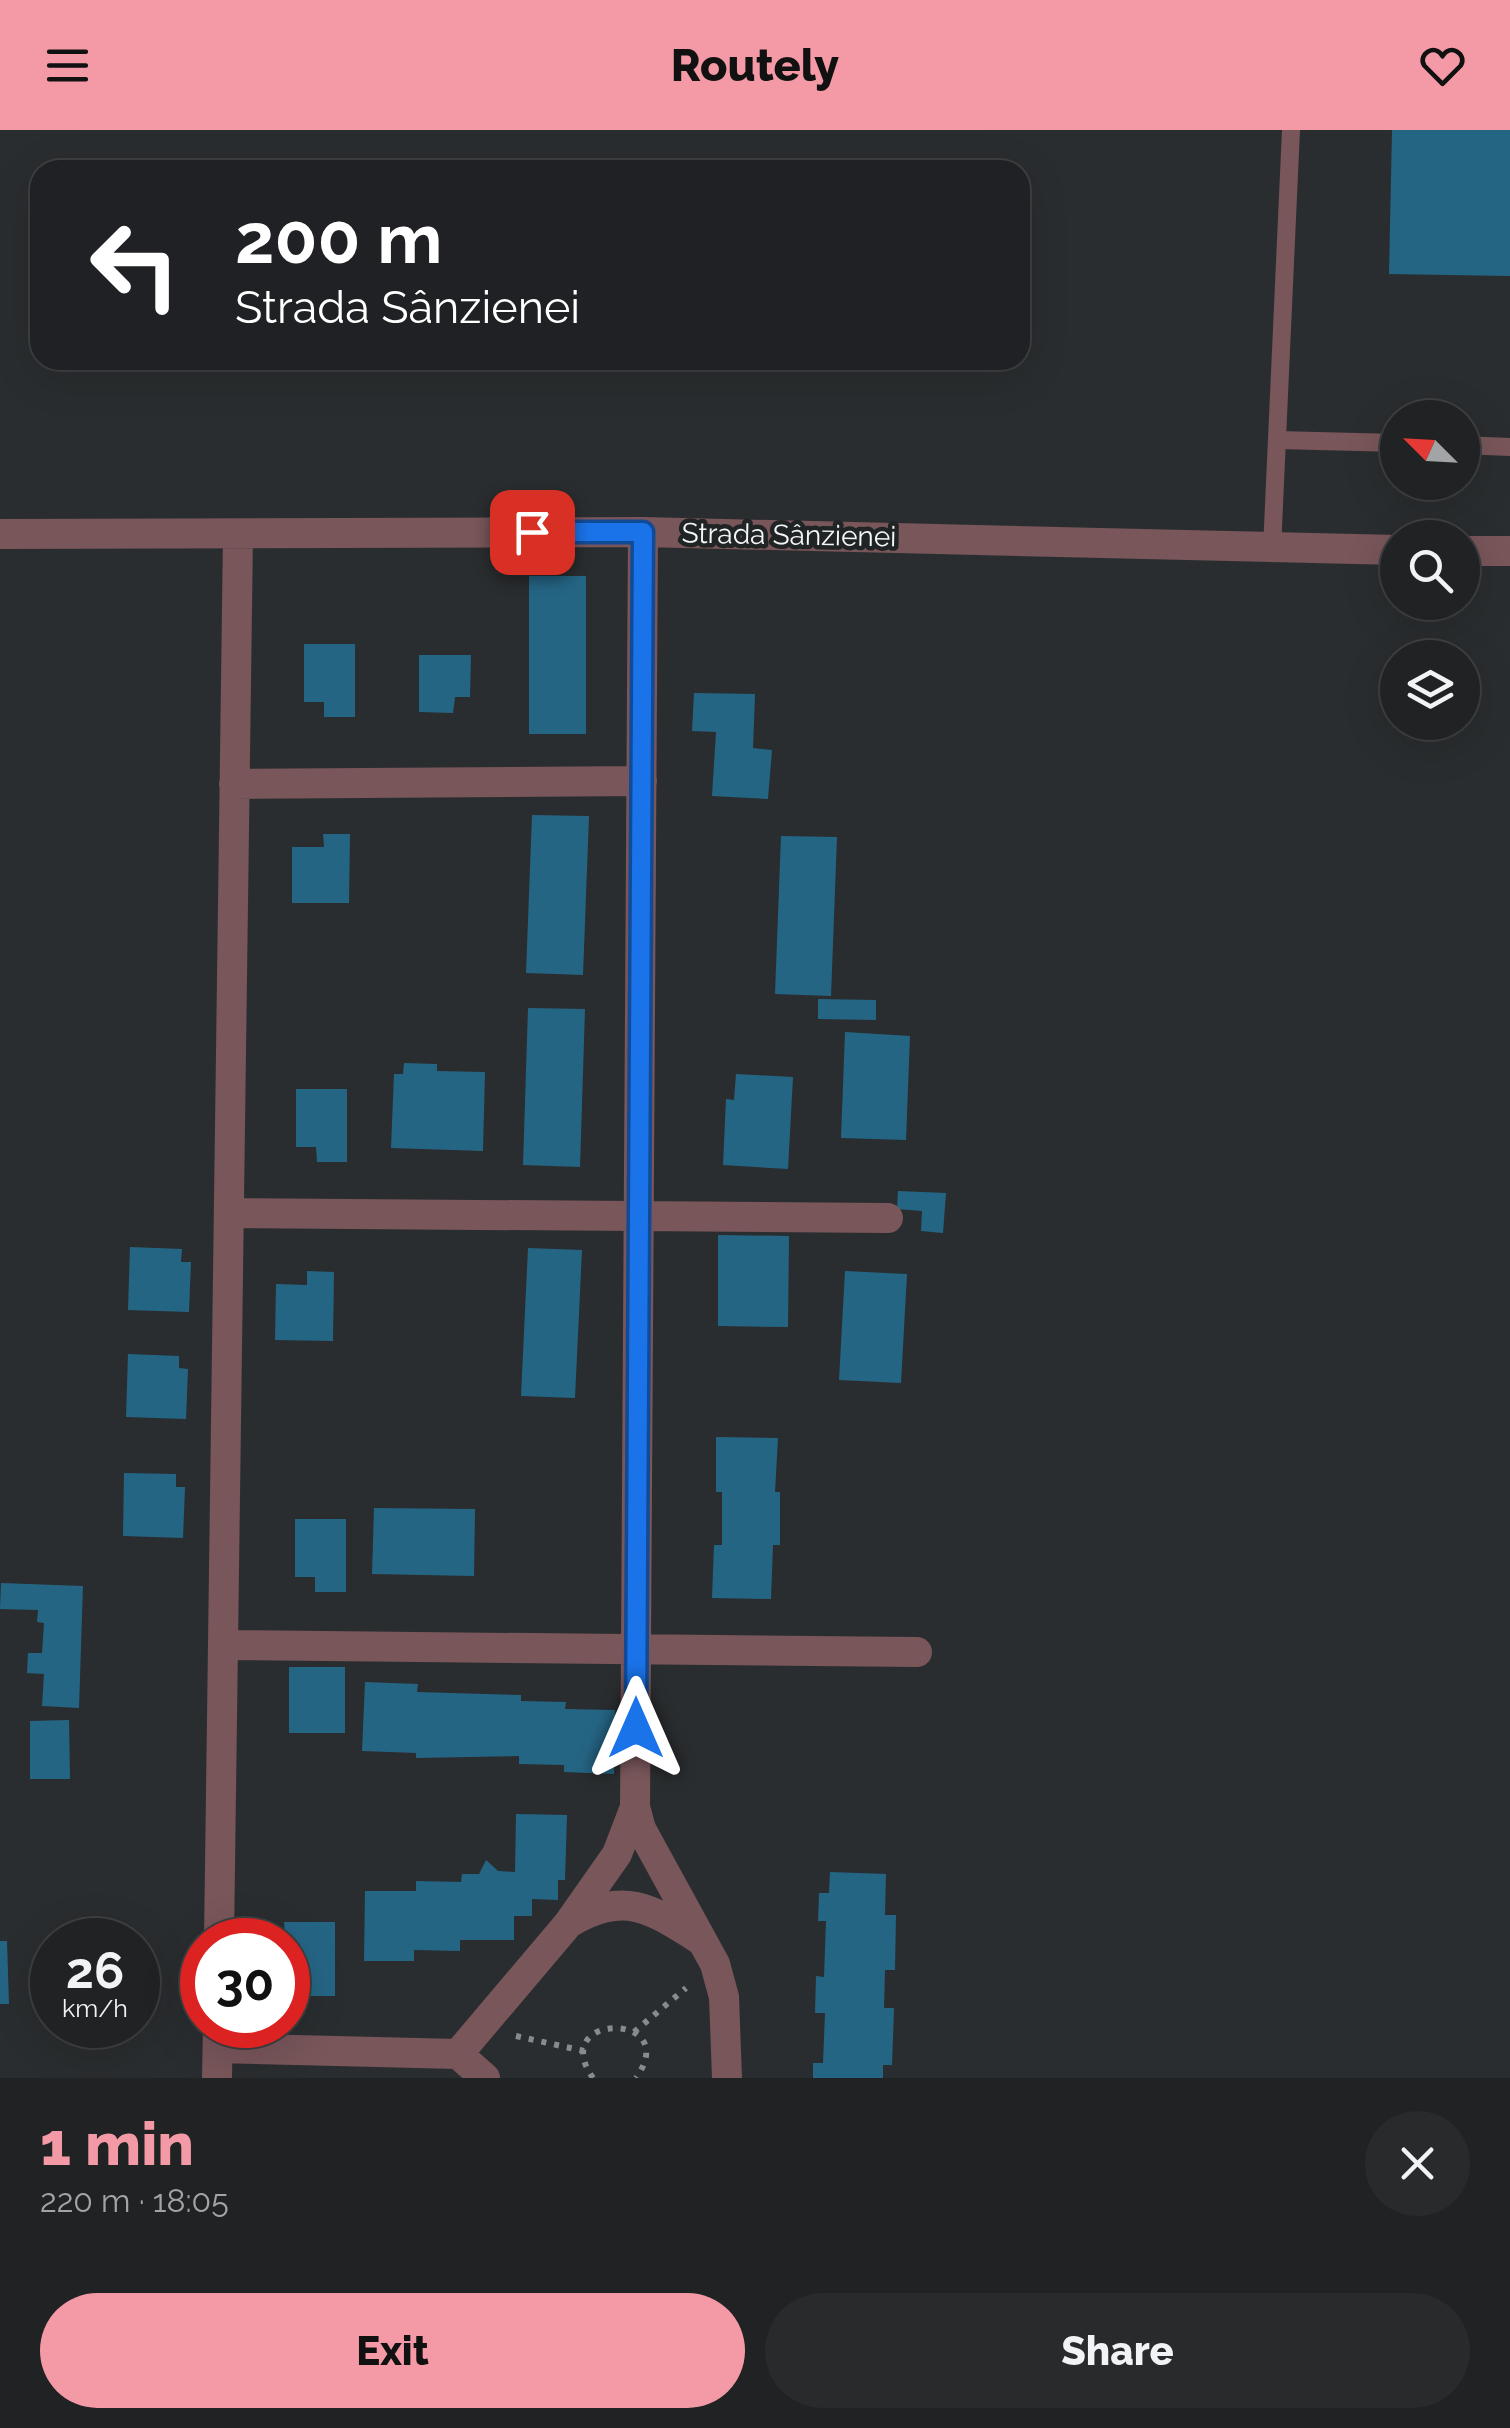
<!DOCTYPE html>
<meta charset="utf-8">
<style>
:root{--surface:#202223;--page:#282a2b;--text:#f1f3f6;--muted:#a2a4a6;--line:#3d3f41;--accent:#f49aa6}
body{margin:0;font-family:Raleway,sans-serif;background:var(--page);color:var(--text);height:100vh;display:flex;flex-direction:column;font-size:38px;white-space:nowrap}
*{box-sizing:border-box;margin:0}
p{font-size:32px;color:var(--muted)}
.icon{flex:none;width:55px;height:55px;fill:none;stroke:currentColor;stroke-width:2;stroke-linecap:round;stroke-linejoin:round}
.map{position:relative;height:1948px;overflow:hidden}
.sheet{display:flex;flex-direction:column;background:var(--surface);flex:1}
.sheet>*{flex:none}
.top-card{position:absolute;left:30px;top:30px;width:1000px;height:210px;border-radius:30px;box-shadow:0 10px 40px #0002,0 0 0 2px var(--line);background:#202124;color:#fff;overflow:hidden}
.needle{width:65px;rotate:294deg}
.controls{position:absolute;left:1380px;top:270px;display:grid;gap:20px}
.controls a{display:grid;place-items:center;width:100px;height:100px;border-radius:50%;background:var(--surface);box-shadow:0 10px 40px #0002,0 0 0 2px var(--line);font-size:50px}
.speed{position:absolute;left:30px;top:1788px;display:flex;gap:20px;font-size:50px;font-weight:700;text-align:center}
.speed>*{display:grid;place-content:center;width:130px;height:130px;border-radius:50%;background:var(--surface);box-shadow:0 10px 40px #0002,0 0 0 2px var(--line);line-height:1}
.speed small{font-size:25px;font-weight:400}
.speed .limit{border:15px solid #d22;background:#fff;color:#111}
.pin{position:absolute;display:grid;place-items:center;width:85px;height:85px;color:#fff;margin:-42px;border-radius:20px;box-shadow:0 5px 15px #0006}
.me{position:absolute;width:110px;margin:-55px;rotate:0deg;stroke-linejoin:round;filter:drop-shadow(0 0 8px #0008)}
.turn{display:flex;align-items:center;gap:35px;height:210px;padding:0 40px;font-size:45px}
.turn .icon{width:130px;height:130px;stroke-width:2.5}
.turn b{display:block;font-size:70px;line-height:85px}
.round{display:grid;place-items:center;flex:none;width:105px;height:105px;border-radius:52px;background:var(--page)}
.head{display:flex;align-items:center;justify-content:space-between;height:170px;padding:0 40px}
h1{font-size:60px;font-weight:800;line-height:75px;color:var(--accent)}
.action{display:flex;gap:20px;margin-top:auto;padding:20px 40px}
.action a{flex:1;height:115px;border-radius:60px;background:var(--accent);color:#111;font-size:40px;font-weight:800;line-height:115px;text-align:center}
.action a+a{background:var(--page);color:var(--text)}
header{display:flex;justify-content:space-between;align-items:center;height:130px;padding:0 40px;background:var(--accent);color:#111;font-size:45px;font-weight:800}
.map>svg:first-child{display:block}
.building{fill:#256584}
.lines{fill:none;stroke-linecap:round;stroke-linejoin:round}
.path{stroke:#888b8d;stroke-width:6;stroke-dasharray:5 8;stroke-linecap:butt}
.service{stroke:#78565a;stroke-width:18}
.minor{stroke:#78565a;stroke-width:30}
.route-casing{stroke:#114b97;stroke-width:25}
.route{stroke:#1a73e8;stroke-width:18}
.labels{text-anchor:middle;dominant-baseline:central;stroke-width:9;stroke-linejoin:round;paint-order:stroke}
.street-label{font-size:28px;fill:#f3f5f7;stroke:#202425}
</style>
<header><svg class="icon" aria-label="menu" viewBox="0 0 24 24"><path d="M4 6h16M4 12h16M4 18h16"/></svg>Routely<svg class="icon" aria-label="heart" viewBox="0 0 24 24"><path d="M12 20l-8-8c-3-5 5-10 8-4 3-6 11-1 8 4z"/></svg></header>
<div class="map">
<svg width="1510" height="1948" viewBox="0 0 1510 1948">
<rect width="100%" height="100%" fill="#2a2d2f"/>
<path class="building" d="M1392,0H1510V146L1389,144Z
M529,446H586V604H529Z
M304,514H355V587H324V572H304Z
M419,525H471L470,567H455L453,583L419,582Z
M694,563L755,564L753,618L772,620L768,669L712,666L716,602L692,601Z
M532,685L589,686L583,845L526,843Z
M323,704H350L349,773H292V717H324Z
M781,706L837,707L831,866L775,864Z
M818,869L876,870V890L818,889Z
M528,878L585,879L580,1037L523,1035Z
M845,902L910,906L906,1010L841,1008Z
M404,933L437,934V941L485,942L483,1021L391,1018L394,944H403Z
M736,944L793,947L788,1039L723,1035L726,969L734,970Z
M296,959H347V1032H317L316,1017H296Z
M898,1061L946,1063L943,1103L921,1101L922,1081L897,1079Z
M718,1105L789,1106L788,1197L718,1196Z
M130,1117L182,1119L181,1132H191L189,1182L128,1180Z
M528,1118L582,1120L575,1268L521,1266Z
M307,1141L334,1142L333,1211L275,1210L276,1154L307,1155Z
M845,1141L907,1144L901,1253L839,1250Z
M128,1224L179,1226V1238L188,1239L186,1289L126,1287Z
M716,1307L778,1308L775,1362H780V1415H773L771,1469L712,1468L714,1415H722V1362H716Z
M124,1343L176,1344V1357H185L183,1408L123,1406Z
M374,1378L475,1379L474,1446L372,1444Z
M295,1389H346V1462H315V1447H295Z
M1,1453L83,1456L79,1578L42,1576L44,1544L27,1543L28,1523H42L44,1493L37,1492L38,1480L0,1479Z
M289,1537H345V1603H289Z
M365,1552L418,1554L417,1562L521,1565V1571L566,1572L565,1579L615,1580L614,1644L564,1642V1635L519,1634V1626L416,1628V1623L362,1621Z
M69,1590L70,1649H30V1591Z
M516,1684L567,1685L565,1750H558V1770L532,1769V1786H514V1810H460V1821L414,1820V1831H364L365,1761H416V1751L461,1752L462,1744H479L486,1730L498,1741L515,1742Z
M830,1742L886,1744L885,1785H896L895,1840H885L884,1878H894L892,1935H883V1948H813V1933H823L825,1883H815L816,1846L824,1847L826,1791H818L819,1763H829Z
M284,1792H335V1866H304V1850H288Z
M0,1811H7L9,1874H0Z"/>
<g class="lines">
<path class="path" d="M634,1902L686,1858
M516,1906L584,1921
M593,1948C546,1882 684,1881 636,1948"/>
<path class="service" d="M1277,310L1398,313
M1462,315L1510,317
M1272,419L1291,0"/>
<path class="minor" d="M643,402L635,1677L641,1699L715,1834L724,1867L727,1948
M0,404L643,402L1398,420
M1462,421H1510
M234,654L642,651
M229,1083L888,1088
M223,1515L917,1522
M569,1793C624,1761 649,1777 699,1809
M219,1810L238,404
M218,1918L458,1924
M217,1948L218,1895
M485,1948L458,1924L568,1794L617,1724L635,1677"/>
</g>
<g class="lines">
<g class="route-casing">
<path id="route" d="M532,402H643L636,1598"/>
</g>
<use href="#route" class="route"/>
</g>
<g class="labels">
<g class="street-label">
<text transform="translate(789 405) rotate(1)">Strada Sânzienei</text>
</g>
</g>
</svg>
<div class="controls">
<a><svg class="needle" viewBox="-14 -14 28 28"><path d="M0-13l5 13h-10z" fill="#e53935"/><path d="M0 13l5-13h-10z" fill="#a2a4a6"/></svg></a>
<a><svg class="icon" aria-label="search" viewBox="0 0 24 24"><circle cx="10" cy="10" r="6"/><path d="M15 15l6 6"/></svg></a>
<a><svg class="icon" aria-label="layers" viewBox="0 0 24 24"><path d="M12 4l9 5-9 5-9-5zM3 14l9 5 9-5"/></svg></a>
</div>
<div class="speed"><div>26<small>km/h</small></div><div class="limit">30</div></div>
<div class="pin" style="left:532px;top:402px;background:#d93025"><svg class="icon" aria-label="arrive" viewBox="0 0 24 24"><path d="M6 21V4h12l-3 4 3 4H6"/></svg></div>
<svg class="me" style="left:636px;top:1598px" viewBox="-20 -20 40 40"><path d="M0-17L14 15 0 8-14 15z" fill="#1a73e8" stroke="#fff" stroke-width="4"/></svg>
<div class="top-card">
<div class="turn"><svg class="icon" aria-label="left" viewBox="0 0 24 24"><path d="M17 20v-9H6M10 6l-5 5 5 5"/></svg><div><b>200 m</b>Strada Sânzienei</div></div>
</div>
</div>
<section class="sheet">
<div class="head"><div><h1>1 min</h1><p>220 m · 18:05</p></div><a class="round"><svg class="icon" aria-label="close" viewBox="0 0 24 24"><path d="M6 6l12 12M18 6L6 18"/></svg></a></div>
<div class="action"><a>Exit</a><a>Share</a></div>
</section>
